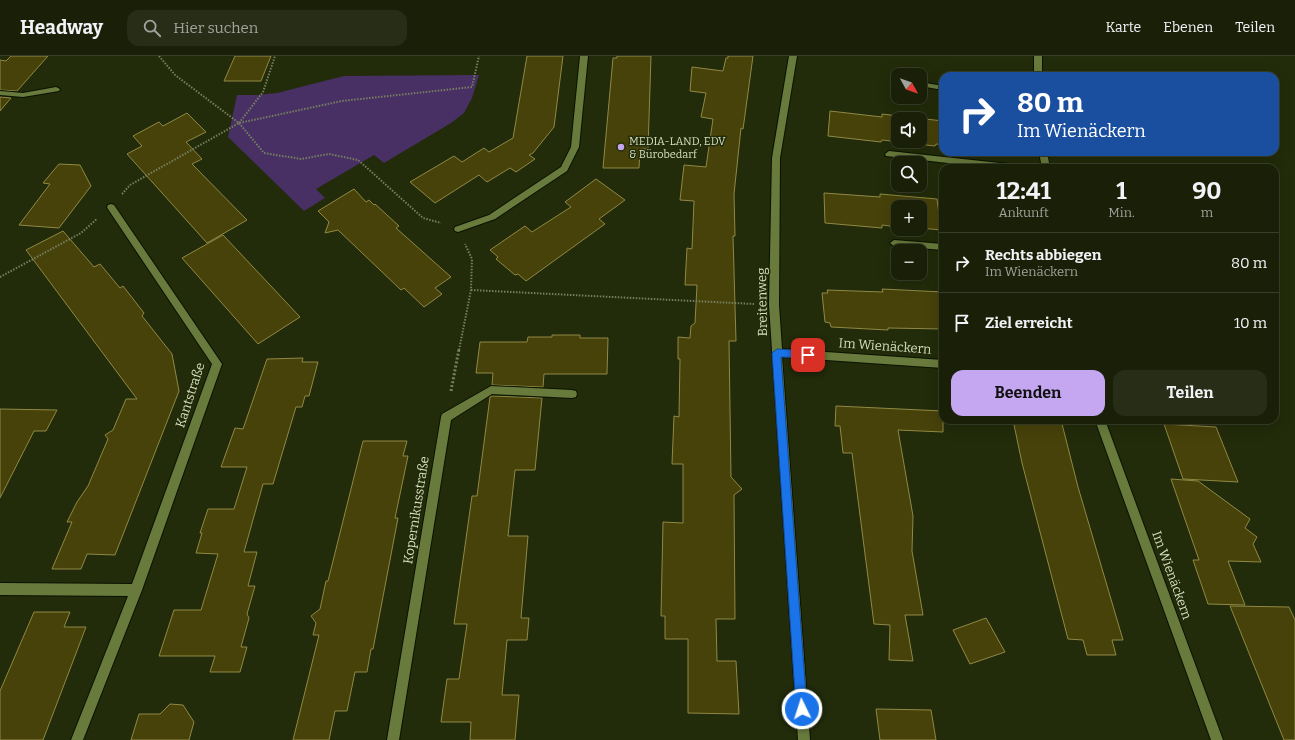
<!DOCTYPE html>
<html lang="de">
<meta charset="utf-8">
<style>
:root{--surface:#1a2008;--page:#272d16;--text:#f1f3f6;--muted:#9fa39c;--line:#383e29;--accent:#c5a6f0}
body{margin:0;font-family:Bitter,serif;background:var(--page);color:var(--text);height:100vh;display:flex;flex-direction:column;font-size:15px;white-space:nowrap}
*{box-sizing:border-box;margin:0}
p{font-size:13px;color:var(--muted)}
.icon{flex:none;width:22px;height:22px;fill:none;stroke:currentColor;stroke-width:2;stroke-linecap:round;stroke-linejoin:round}
.map{position:relative;flex:1;overflow:hidden}
.drawer{position:absolute;left:939px;top:108px;width:340px;height:260px;display:flex;flex-direction:column;background:var(--surface);border-radius:12px;box-shadow:0 4px 16px #0002,0 0 0 1px var(--line)}
.drawer>*{flex:none}
.hud{position:absolute;left:939px;top:16px;width:340px;height:84px;border-radius:12px;box-shadow:0 4px 16px #0002,0 0 0 1px var(--line);background:#1a4fa0;color:#fff;overflow:hidden}
.needle{width:26px;rotate:130deg}
.controls{position:absolute;left:891px;top:12px;display:grid;gap:8px}
.controls a{display:grid;place-items:center;width:36px;height:36px;border-radius:8px;background:var(--surface);box-shadow:0 4px 16px #0002,0 0 0 1px var(--line);font-size:20px}
.pin{position:absolute;display:grid;place-items:center;width:34px;height:34px;color:#fff;margin:-17px;border-radius:8px;box-shadow:0 2px 6px #0006}
.me{position:absolute;width:44px;margin:-22px;rotate:356deg;stroke-linejoin:round;filter:drop-shadow(0 0 3px #0008)}
.turn{display:flex;align-items:center;gap:14px;height:84px;padding:0 12px;font-size:18px}
.turn .icon{width:52px;height:52px;stroke-width:2.5}
.turn b{display:block;font-size:28px;line-height:34px}
.eta{display:flex;justify-content:space-evenly;align-items:center;height:68px;text-align:center}
.eta b{font-size:24px;font-weight:700;line-height:28px}
.cta{display:flex;gap:8px;margin-top:auto;padding:8px 12px}
.cta a{flex:1;height:46px;border-radius:12px;background:var(--accent);color:#111;font-size:16px;font-weight:700;line-height:46px;text-align:center}
.cta a+a{background:var(--page);color:var(--text)}
ul{padding:0;list-style:none}
li{display:flex;align-items:center;gap:12px;height:60px;padding:0 12px;border-top:1px solid var(--line)}
li div{flex:1}
li b{display:block;font-size:15px}
li em{font-style:normal}
header{display:flex;align-items:center;gap:24px;box-sizing:border-box;height:56px;padding:0 20px;background:var(--surface);border-bottom:1px solid var(--line)}
header strong{font-size:19px}
nav{display:flex;gap:22px;margin-inline-start:auto;font-size:14px}
.search{width:280px;height:36px;background:var(--page);display:flex;align-items:center;gap:10px;box-sizing:border-box;padding:0 14px;border-radius:12px;color:var(--muted);font-size:15px}
.map>svg:first-child{display:block}
.green{fill:#483065}
.building{fill:#47420a;stroke:#908945;fill-rule:evenodd}
.lines{fill:none;stroke-linecap:round;stroke-linejoin:round}
.minor-casing{stroke:#0b1300;stroke-width:2}
.path-far1{stroke:#76805f;stroke-width:2;stroke-dasharray:1.5 1.5;stroke-linecap:butt}
.path{stroke:#76805f;stroke-width:3;stroke-dasharray:2 2;stroke-linecap:butt}
.minor{fill:#687b3c;fill-rule:evenodd}
.route{fill:#1a73e8;stroke:#114b97}
.poi-dot{fill:#c5a6f0;stroke:#222b0a;stroke-width:1.5}
.labels{text-anchor:middle;dominant-baseline:central;stroke-width:3;stroke-linejoin:round;paint-order:stroke}
.far-poi-label{font-size:11px;fill:#d4dfbf;stroke:#222b0a;text-anchor:start}
.street-label{font-size:13px;fill:#d4dfbf;stroke:#222b0a}
</style>
<header>
<strong>Headway</strong>
<div class="search"><svg class="icon" aria-label="search" viewBox="0 0 24 24"><circle cx="10" cy="10" r="6"/><path d="M15 15l6 6"/></svg>Hier suchen</div>
<nav><a>Karte</a><a>Ebenen</a><a>Teilen</a></nav>
</header>
<div class="map">
<svg width="1295" height="684" viewBox="0 0 1295 684">
<rect width="100%" height="100%" fill="#222b0a"/>
<path class="green" d="M479,19L472,42L464,57L451,67L384,107L374,99L316,133L325,142L304,155L228,81L237,39H257L277,37L344,20Z"/>
<path class="building" d="M11,0H48L17,35L0,34V4L6,5Z
M235,0H271L261,25H224Z
M527,0H563L554,71L533,97L529,99L535,103L516,116L510,112L487,126L479,119L435,147L410,126L454,100L462,106L484,92L489,96L513,82Z
M617,0H651L648,93H640L639,112H603L613,2H617Z
M728,0H753L744,66L743,73L741,72L734,138L735,180H733L736,285H729L731,421L742,433L734,439L735,563H716L717,605H736L739,658L688,657V583H665V560H661L663,466L683,467V408H672L674,360L679,361L680,303H678V281L690,282L691,270L695,267L697,229H685L687,192L692,193L694,145L680,144L684,109L706,111L713,63L701,61L706,37L690,35L692,11L723,15L726,2H728Z
M0,41L11,42L0,55Z
M830,55L882,61V58L943,65V89L936,88L935,90L882,84L881,86L828,80ZM898,63H920V85H898Z
M187,57L206,76L186,86L202,103L192,108L247,164L207,187L127,98L142,90L133,80L159,66L163,70Z
M59,108L80,109L91,130L59,172L19,169L50,128L43,127Z
M596,123L625,144L599,163L605,168L526,225L518,218L515,219L496,203L498,201L490,194L525,170L532,176L571,151L565,146Z
M354,133L366,146L369,144L374,149L375,148L399,170L396,172L451,221L435,232L442,238L424,251L404,232L401,234L338,174L325,177L329,166L318,155Z
M824,137L880,141V138L937,143L941,174L920,172V151H898V171L882,169V172L825,167Z
M63,175L94,211L100,208L120,232L123,230L144,257L142,260L172,298L179,335L115,499L87,498L81,513H52L72,466H67L77,446L88,430L108,383L105,379L113,374L126,343H137L26,194Z
M223,179L300,261L258,288L182,202Z
M882,233L943,236V273L888,272V274L831,271L830,267L825,266L822,237H828L827,234L883,236Z
M552,279H580V282H608L607,318H544L543,331L492,329L493,317H476L480,286H527L528,281H552Z
M303,302L302,306H318L309,340H305L302,351H296L273,428H263L244,496H257L248,530H255L247,558L249,562L241,591H247L240,616H210L215,600H159L174,554H201L218,498L196,497L202,477H200L208,453H234L247,411H221L235,372L243,373L267,303Z
M492,340L542,342L535,414H515L508,480H528L521,562H529L527,584H507L502,639H519L515,684H470L471,666H441L447,623H459L467,568H454L472,440H477L490,341Z
M836,350L943,355V376L898,374L913,460L912,495L923,559H905L913,605L889,604L890,569L874,568L852,397H843L840,370H835Z
M0,353L57,354L46,375H34L0,442Z
M1013,364H1061L1078,431L1123,584H1112L1116,599H1087L1083,584L1068,583L1022,407Z
M1164,368L1216,371L1238,426L1183,423Z
M363,385H407L403,400H408L395,462H398L373,593H371L367,616H355L347,655H335L329,684H293L319,579H313L316,567L311,560L320,553L326,525H328Z
M1171,423L1198,425L1250,463L1245,472L1257,481L1253,488L1261,506L1228,505L1245,549L1208,548L1193,504H1199Z
M1230,550L1289,551L1295,564V684H1284Z
M34,556H70L64,571H86L43,684H0V635Z
M986,562L1005,596L970,608L953,574Z
M170,648L183,649L194,666L189,684H131L139,658H160Z
M876,653L931,654L936,684H880Z"/>
<g class="lines">
<g class="minor-casing">
<path id="minor" d="M580,0H588L579,91L567,115L495,163L458,176L455,175L454,173L455,171L489,159L561,111L571,91Z
M789,0H797L780,102L779,249L782,293L943,304V312L782,301L810,684H798L769,249L772,102Z
M1034,0H1042V20H1034Z
M893,23H898V27H893Z
M920,26L943,30V34L920,30Z
M56,31L60,33L59,35L23,41L0,39V35L23,37Z
M889,95L1018,109L1022,112H992L886,100L885,98Z
M1039,96H1047L1050,112H1042Z
M111,148L114,149L222,308L142,534L83,684H71L128,540L0,539V527L132,528L212,308L108,153L107,151L108,149Z
M894,184L943,188V194L894,190L890,187Z
M491,330L572,334L576,335L577,338L576,341L572,342L492,338L451,364L399,684H387L441,361L442,358Z
M1095,364H1105L1223,684H1211Z"/>
</g>
<path class="path-far1" d="M159,0L175,19L239,67L264,97L301,103L329,98L358,104L423,162L441,167
M239,67L263,36L275,0
M122,138L130,129L239,67L342,45L472,31L479,0
M0,221L81,177L97,163
M471,234L754,248
M459,294L471,234L472,203L465,188"/>
<path class="path" d="M451,335L459,293"/>
<use href="#minor" class="minor"/>
</g>
<path class="route" d="M777,293L808,295L812,299L808,302L781,301L807,653L806,657L802,659L798,657L796,653L772,297Z"/>
<circle class="poi-dot" cx="621" cy="91" r="4"/>
<g class="labels">
<g class="far-poi-label">
<text x="629" y="85">MEDIA-LAND, EDV<tspan x="629" dy="13">&amp; Bürobedarf</tspan></text>
</g>
<g class="street-label">
<text transform="translate(762 246) rotate(-91)">Breitenweg</text>
<text transform="translate(885 290) rotate(4)">Im Wienäckern</text>
<text transform="translate(190 339) rotate(-72)">Kantstraße</text>
<text transform="translate(416 454) rotate(-81)">Kopernikusstraße</text>
<text transform="translate(1172 519) rotate(70)">Im Wienäckern</text>
</g>
</g>
</svg>
<div class="controls">
<a><svg class="needle" viewBox="-14 -14 28 28"><path d="M0-13l5 13h-10z" fill="#e53935"/><path d="M0 13l5-13h-10z" fill="#9fa39c"/></svg></a>
<a><svg class="icon" aria-label="sound" viewBox="0 0 24 24"><path d="M4 9h4l5-4v14l-5-4H4zM17 9q2 3 0 6"/></svg></a>
<a><svg class="icon" aria-label="search" viewBox="0 0 24 24"><circle cx="10" cy="10" r="6"/><path d="M15 15l6 6"/></svg></a>
<a>+</a>
<a>−</a>
</div>
<div class="pin" style="left:808px;top:299px;background:#d93025"><svg class="icon" aria-label="arrive" viewBox="0 0 24 24"><path d="M6 21V4h12l-3 4 3 4H6"/></svg></div>
<svg class="me" style="left:802px;top:653px" viewBox="-20 -20 40 40"><circle r="17" fill="#1a73e8" stroke="#fff" stroke-width="3"/><path d="M0-11L8 9 0 5-8 9z" fill="#fff"/></svg>
<div class="hud">
<div class="turn"><svg class="icon" aria-label="right" viewBox="0 0 24 24"><path d="M7 20v-9h11M14 6l5 5-5 5"/></svg><div><b>80 m</b>Im Wienäckern</div></div>
</div>
<section class="drawer">
<div class="eta">
<div><b>12:41</b><p>Ankunft</p></div>
<div><b>1</b><p>Min.</p></div>
<div><b>90</b><p>m</p></div>
</div>
<ul>
<li><svg class="icon" aria-label="right" viewBox="0 0 24 24"><path d="M7 20v-9h11M14 6l5 5-5 5"/></svg><div><b>Rechts abbiegen</b><p>Im Wienäckern</p></div><em>80 m</em></li>
<li><svg class="icon" aria-label="arrive" viewBox="0 0 24 24"><path d="M6 21V4h12l-3 4 3 4H6"/></svg><div><b>Ziel erreicht</b></div><em>10 m</em></li>
</ul>
<div class="cta"><a>Beenden</a><a>Teilen</a></div>
</section>
</div>
